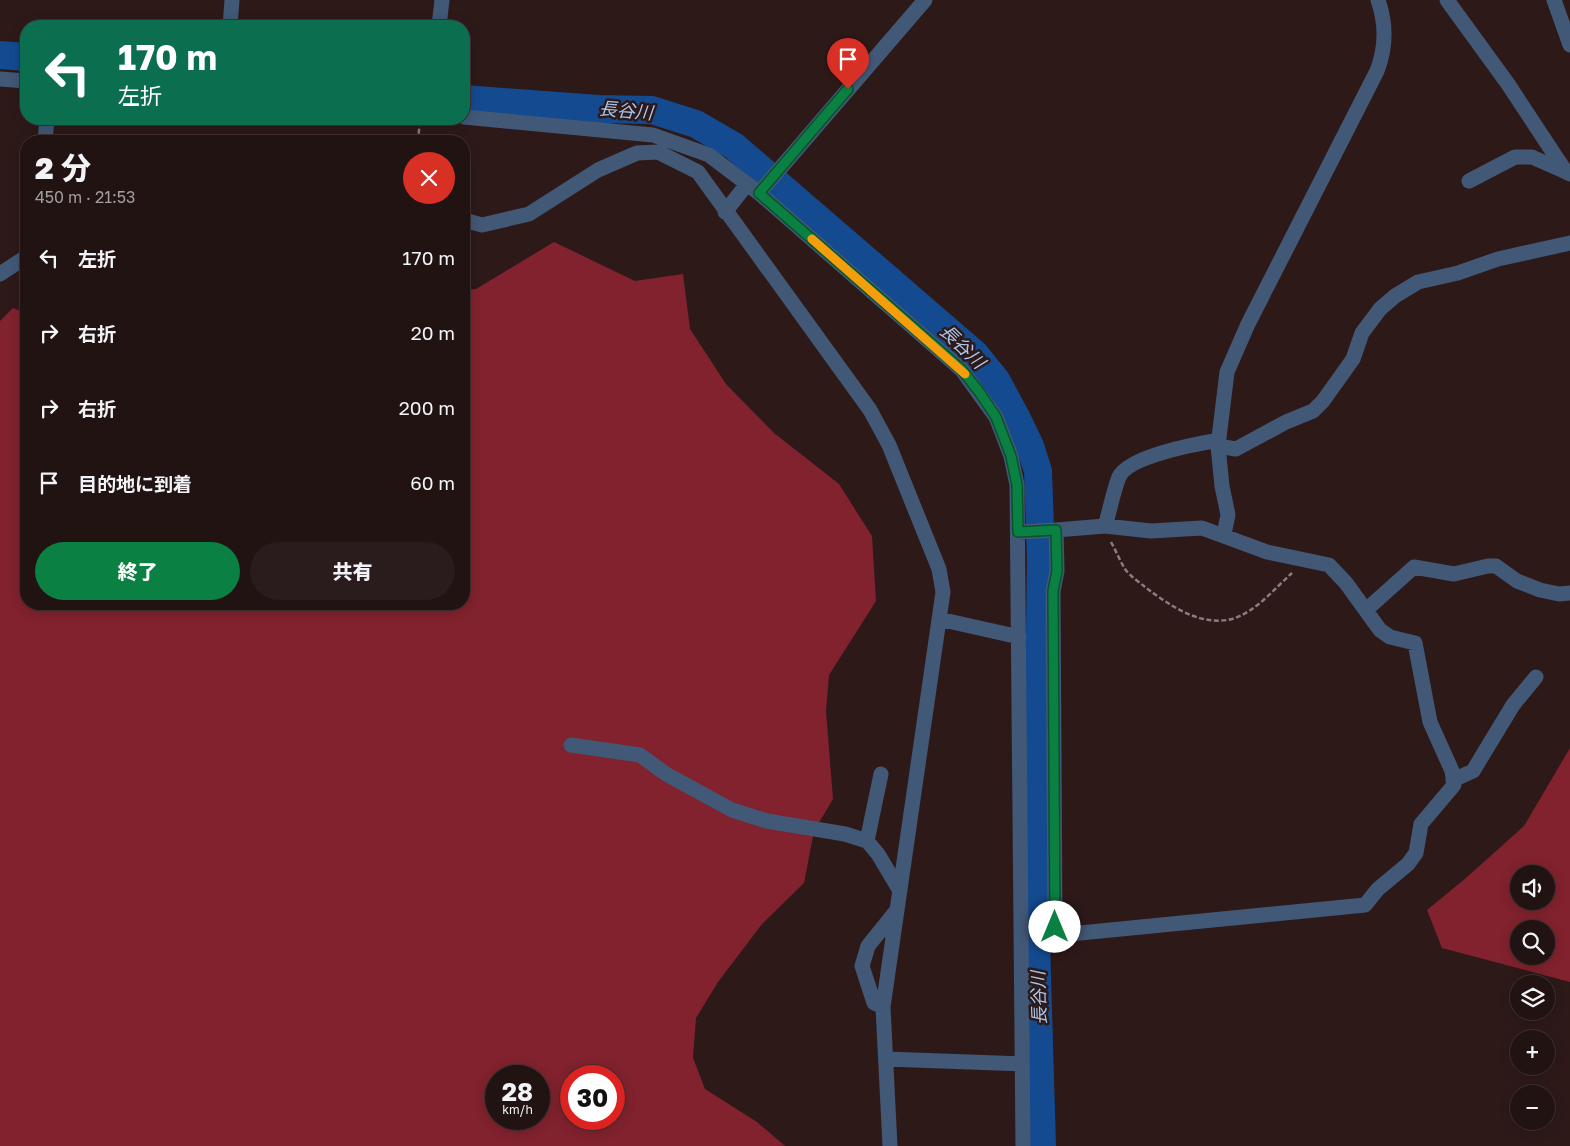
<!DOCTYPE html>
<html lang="ja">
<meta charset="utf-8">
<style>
:root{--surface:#221313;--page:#2a1c1c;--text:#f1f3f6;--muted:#a29ea0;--line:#3f3233;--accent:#0b8043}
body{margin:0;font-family:"Golos Text","Noto Sans JP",sans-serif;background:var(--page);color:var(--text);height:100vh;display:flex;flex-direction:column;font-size:19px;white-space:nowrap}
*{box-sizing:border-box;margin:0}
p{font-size:16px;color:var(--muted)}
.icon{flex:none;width:28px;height:28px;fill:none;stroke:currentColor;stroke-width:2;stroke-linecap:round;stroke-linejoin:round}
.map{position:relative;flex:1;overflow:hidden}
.details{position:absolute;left:20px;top:135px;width:450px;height:475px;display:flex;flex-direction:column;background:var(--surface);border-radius:20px;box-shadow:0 2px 12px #0003,0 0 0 1px var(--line)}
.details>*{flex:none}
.guide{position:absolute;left:20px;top:20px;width:450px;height:105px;border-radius:20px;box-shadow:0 2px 12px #0003,0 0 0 1px var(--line);background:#0b6e4f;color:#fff;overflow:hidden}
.buttons{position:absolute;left:1510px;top:865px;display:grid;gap:10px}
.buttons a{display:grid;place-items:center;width:45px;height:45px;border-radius:50%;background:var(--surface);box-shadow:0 2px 12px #0003,0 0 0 1px var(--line);font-size:25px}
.speed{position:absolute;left:485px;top:1065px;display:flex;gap:10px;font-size:25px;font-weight:700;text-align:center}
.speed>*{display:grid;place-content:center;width:65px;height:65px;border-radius:50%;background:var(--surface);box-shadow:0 2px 12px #0003,0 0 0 1px var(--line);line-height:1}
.speed small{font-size:12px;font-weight:400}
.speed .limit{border:8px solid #d22;background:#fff;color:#111}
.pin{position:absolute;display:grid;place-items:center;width:42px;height:42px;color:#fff;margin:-51px -21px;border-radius:50% 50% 50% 0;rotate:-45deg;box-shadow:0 0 5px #0007}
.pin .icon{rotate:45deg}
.me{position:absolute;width:55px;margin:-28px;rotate:0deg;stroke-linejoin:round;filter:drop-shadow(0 0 4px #0008)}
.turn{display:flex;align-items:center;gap:18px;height:105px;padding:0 15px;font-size:22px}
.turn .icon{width:65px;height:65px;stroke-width:2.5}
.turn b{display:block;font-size:35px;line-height:42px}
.round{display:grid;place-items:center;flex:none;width:52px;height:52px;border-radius:26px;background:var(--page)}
.summary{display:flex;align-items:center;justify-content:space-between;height:85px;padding:0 15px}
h1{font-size:30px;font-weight:800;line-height:38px}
.cta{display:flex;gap:10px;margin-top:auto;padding:10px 15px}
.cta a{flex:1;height:58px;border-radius:30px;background:var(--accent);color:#fff;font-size:20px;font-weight:800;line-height:58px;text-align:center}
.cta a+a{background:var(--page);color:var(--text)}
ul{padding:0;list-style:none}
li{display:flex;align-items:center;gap:15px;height:75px;padding:0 15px}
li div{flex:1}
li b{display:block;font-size:19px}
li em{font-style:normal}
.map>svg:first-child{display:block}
.forest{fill:#81222e;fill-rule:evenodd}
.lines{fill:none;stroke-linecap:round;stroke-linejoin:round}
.river{stroke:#134a90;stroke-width:28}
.path{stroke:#8e7b7b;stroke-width:2.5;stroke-dasharray:5 2.5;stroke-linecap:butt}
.minor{stroke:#425877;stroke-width:15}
.route-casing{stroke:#07532c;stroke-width:12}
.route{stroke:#0b8043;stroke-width:9}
.slow{stroke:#f59e0b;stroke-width:9}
.labels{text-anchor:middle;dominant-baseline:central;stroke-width:5;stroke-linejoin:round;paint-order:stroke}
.water-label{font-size:18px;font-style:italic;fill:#abc7ee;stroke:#2e1919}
</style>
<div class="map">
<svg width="1570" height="1146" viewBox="0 0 1570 1146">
<rect width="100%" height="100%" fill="#2e1919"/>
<path class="forest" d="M554,242L635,281L683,274L690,329L726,384L774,433L839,484L872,536L876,601L829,675L826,711L833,799L814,831L804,883L762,924L718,982L696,1018L693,1058L705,1089L757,1122L785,1146H0V321L13,308L26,313V604H464V290L476,289ZM496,1076H539V1119H496ZM571,1076H614V1119H571Z
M1570,748V982L1442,948L1427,910L1466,878L1524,826ZM1519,874H1546V901H1519ZM1519,929H1546V956H1519Z"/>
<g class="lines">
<path class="river" d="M0,55L26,57
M464,99L598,109L652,110L696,124L734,146L975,354L996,380L1017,419L1030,446L1038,471L1041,559L1036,943L1042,1146"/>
<path class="path" d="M418,141L420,119
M1111,542C1116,551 1120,561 1125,569C1130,576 1139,582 1145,587C1169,605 1200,627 1232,619C1256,612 1275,588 1292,573"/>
<path class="minor" d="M1447,0L1508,84L1566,172L1570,174
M1554,0L1570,45
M230,26L232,0
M439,26L442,0
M0,79L26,81
M464,117L653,135L709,155L759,193L962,370L996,417L1011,456L1017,485L1023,1146
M45,141L47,119
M1469,181L1515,157H1532L1566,172
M759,193L925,0
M725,212L747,184
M464,220L482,225L529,214L598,170L637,153L658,152L698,172L870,410L889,445L939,569L943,592L883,1007L890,1146
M0,274L26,257
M1218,446L1236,449L1286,422L1313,411L1323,401L1353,359L1362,333L1380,309L1395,296L1418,282L1458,273L1498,259L1570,243
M1105,526C1110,510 1113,492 1119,477C1129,456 1197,444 1219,440
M1019,532L1056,530L1057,571L1053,591L1055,927L1070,934L1365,905L1378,889L1408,864L1416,853L1421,824L1454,785L1452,771L1430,722L1415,643L1390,637L1380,630L1346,583L1329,565L1267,552L1202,528L1151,531L1105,526L1056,530
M1224,534L1228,515L1222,486L1218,446L1227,372L1248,324L1377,71C1386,48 1386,23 1378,0
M1366,610L1414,567L1454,574L1488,566H1496L1517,581L1540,590L1559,594L1570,593
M939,619L1019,637
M571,745L640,755L666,774L732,810L767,821L845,834L867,841L878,854L900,891
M1453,780L1473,771L1513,705L1536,677
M867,841L881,774
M883,1007L874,1003L862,966L868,946L897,910
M886,1059L1022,1064"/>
</g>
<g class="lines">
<g class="route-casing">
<path id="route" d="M848,89L759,193L962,370L980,393L996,417L1011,456L1017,485L1018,532L1056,530L1057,571L1053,591L1055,927"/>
</g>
<use href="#route" class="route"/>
<path class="slow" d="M812,239L965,374"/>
</g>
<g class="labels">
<g class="water-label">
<text transform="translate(626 110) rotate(5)">長谷川</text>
<text transform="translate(963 346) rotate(44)">長谷川</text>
<text transform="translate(1038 998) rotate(-92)">長谷川</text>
</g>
</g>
</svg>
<div class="buttons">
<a><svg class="icon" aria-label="sound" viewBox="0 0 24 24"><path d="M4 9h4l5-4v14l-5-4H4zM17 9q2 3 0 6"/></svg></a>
<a><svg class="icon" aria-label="search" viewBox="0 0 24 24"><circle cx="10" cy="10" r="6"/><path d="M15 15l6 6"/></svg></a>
<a><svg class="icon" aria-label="layers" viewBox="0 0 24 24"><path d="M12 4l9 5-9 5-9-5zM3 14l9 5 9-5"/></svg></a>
<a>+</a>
<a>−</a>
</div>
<div class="speed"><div>28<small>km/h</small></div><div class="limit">30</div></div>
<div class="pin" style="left:848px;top:89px;background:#d93025"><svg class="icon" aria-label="arrive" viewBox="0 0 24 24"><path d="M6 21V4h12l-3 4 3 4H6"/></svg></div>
<svg class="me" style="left:1055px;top:927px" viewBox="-20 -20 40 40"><circle r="19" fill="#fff"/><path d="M0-13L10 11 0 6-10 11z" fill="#0b8043"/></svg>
<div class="guide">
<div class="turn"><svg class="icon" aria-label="left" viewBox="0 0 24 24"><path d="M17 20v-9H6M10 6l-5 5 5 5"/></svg><div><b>170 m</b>左折</div></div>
</div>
<section class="details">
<div class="summary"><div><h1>2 分</h1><p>450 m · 21:53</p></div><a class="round" style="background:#d93025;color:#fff"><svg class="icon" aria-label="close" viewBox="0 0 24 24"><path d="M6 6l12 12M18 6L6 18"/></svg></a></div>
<ul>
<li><svg class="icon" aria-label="left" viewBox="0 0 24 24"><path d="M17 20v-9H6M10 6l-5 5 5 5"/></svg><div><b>左折</b></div><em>170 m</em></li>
<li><svg class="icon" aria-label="right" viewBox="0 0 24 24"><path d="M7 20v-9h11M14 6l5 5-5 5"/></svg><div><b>右折</b></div><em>20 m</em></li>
<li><svg class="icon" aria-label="right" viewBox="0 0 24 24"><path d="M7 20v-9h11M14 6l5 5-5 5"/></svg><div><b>右折</b></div><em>200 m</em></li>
<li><svg class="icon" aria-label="arrive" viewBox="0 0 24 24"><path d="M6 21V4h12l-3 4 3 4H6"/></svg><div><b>目的地に到着</b></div><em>60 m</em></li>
</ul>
<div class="cta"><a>終了</a><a>共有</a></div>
</section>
</div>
